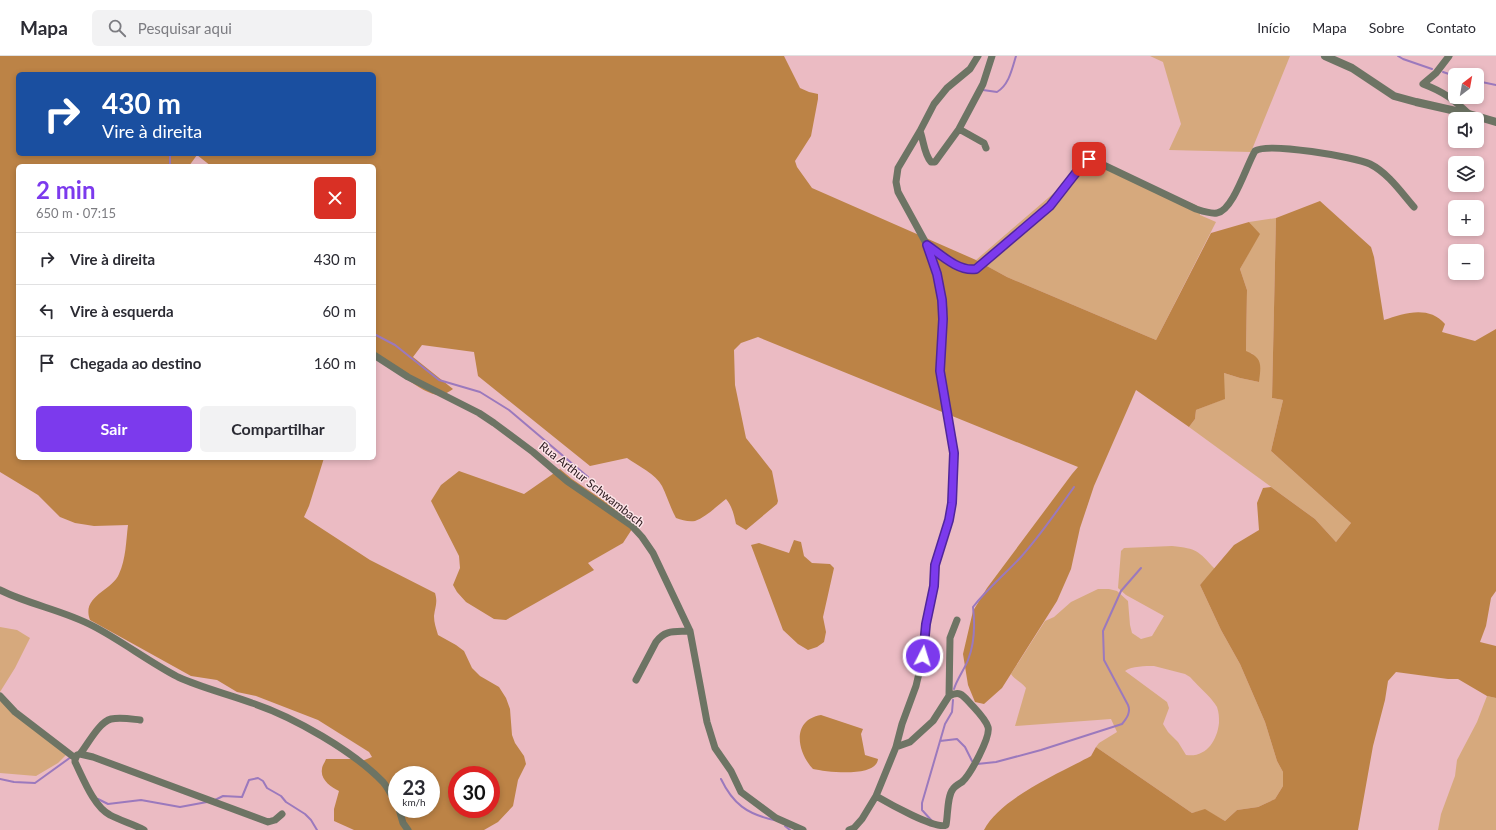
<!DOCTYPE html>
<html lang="pt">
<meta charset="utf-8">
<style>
:root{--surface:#fff;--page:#f2f2f3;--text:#2b2b33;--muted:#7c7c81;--line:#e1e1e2;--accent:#7c3aed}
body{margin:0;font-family:Lato,sans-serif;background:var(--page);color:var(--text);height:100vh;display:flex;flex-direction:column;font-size:15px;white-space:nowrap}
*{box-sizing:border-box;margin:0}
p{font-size:13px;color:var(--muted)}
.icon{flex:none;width:22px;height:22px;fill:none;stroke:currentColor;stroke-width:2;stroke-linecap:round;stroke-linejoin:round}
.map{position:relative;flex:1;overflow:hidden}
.panel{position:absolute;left:16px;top:108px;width:360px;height:296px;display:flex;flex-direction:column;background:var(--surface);border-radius:6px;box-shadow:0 2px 6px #0003}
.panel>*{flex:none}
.guide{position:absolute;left:16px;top:16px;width:360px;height:84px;border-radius:6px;box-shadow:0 2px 6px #0003;background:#1a4fa0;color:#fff;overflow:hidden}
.needle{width:26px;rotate:31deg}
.controls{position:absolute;left:1448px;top:12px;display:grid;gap:8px}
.controls a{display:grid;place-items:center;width:36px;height:36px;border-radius:6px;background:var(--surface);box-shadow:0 2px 6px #0003;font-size:20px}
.speed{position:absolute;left:388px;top:710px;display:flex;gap:8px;font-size:20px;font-weight:700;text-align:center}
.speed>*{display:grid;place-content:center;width:52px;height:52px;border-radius:50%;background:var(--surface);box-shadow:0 2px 6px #0003;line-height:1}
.speed small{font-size:10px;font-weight:400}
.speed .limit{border:6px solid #d22;background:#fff;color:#111}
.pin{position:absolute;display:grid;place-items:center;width:34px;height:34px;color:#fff;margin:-17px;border-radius:8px;box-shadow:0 2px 6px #0006}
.me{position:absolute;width:44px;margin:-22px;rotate:5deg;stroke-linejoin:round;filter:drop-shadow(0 0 3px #0008)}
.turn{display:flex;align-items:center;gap:14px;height:84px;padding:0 20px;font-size:18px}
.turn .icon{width:52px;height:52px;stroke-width:2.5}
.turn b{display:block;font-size:28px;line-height:34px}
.round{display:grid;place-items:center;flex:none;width:42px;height:42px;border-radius:6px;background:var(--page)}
.summary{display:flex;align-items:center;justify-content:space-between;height:68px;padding:0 20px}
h1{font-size:24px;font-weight:700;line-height:30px;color:var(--accent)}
.cta{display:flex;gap:8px;margin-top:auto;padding:8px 20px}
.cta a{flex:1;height:46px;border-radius:6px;background:var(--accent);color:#fff;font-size:16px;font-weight:700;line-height:46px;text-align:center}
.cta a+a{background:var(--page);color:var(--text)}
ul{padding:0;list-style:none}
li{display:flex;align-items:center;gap:12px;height:52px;padding:0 20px;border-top:1px solid var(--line)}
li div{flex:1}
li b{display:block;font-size:15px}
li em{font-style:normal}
header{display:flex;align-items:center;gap:24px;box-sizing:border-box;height:56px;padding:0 20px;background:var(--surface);border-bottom:1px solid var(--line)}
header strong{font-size:19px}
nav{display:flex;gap:22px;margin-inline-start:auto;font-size:14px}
.search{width:280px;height:36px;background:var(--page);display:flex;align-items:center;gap:10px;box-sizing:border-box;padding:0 14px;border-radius:6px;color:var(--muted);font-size:15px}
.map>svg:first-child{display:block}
.green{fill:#d6a97d;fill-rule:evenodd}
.forest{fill:#bc8346;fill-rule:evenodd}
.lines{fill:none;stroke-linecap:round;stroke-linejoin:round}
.stream{stroke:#9b79bd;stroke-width:2}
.minor{stroke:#6d7464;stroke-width:7}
.tertiary{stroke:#6d7464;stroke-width:8}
.route-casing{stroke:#51269a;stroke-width:10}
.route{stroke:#7c3aed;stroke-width:7}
.labels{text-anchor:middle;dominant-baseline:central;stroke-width:3;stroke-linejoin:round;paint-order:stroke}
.street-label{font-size:12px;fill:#29181c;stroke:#fce3e7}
</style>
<header>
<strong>Mapa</strong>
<div class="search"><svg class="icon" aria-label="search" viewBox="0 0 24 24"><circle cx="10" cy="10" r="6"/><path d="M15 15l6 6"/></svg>Pesquisar aqui</div>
<nav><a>Início</a><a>Mapa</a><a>Sobre</a><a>Contato</a></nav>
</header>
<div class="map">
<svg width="1496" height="774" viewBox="0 0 1496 774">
<rect width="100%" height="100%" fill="#ebbbc3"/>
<path class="green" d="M1150,0H1290L1251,96L1169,94L1181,68L1163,6Z
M1086,101L1090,102L1200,151V159L1216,166L1156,284L1007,221L976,204L1055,136L1079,106Z
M1276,162L1272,342L1283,344L1271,395L1351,467L1336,486L1315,463L1189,371L1195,363L1196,354L1224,343V317L1240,322L1259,326L1253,298L1246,296L1247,234L1240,213L1259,178L1249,166Z
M1172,490C1198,493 1197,494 1215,513L1200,529L1221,574L1240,608L1265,666L1277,705L1283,716V730L1275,743L1258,751L1237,754L1225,765L1205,754L1192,757L1096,691L1099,687L1117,676L1111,663L1015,670L1026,632C1022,626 1015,624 1011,618L1045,565L1054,561L1071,546L1098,533H1109L1117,535L1128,545L1130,569L1132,577L1141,583L1152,580L1164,560L1126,539L1118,532L1121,495L1124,492ZM1154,610L1185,618L1190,621C1197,629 1213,643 1217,651C1219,657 1219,661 1219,667C1217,685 1206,702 1186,699L1178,686L1168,676L1163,668L1169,652L1167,646L1125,615C1132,610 1145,610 1154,610Z
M0,571L17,574L30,582L15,612L0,636Z
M1487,640L1496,642V774H1438L1441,758L1455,720L1457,704L1477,666Z
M0,642L66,699L58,707L36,720L0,717Z"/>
<path class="forest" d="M0,0H784L800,32L809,36L818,38V43L811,80L795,105L797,111L812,132L976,204L1007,221L1156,284L1211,177L1249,166L1260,178L1240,213L1247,234L1246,295C1263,302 1261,309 1259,326L1240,322L1224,317L1225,343L1196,354L1195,363L1189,371L1136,334L1094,430L1080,472L1071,513L1057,545L1002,632L984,648L975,646L968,629L963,598L973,555L987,532L1072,418L1078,411L758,281L741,287L734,294L735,329L746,382L772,415L778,445L777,448L746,474L736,468C734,459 732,450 726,443C717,450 706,461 695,465C688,466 682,464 676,462C670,451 667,440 662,430C656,418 638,410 627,402L590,410L478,320L474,296L422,289L413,301L453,333C450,335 445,338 442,339C425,342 387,307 374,297V110H211L197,99L189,110H18V402H324L309,450L304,461L370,504L435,537C438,547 435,551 434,560C434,567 436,572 438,579L456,589L464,595L472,612L480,620L499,631L506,642L510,653L512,679L515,687L524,700L526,708L518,724L513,750L498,766L484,774H354L334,765V753L339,735C331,731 320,724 322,713C322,710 325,706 326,703H353L362,705L372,701L369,696L318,664L256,640L237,636L217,624L191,620L90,564C81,540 112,535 119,518C126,503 126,485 128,469L94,470L75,467L60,461L38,439L0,416ZM18,18H374V98H18ZM397,719H431V753H397ZM457,719H491V753H457Z
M1320,145L1371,191L1374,201L1384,264C1404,257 1429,249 1445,268L1442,276L1475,285L1496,273V535L1491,542L1486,570L1480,586L1496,590V642L1487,640L1458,623H1448L1396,616L1388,625L1385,644L1373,690L1358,774H984C1000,742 1060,717 1091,700L1096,691L1192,757L1205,753L1225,765L1237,754L1258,751L1275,743L1283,730V716L1277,705L1265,666L1240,608L1221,574L1200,529L1234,489L1259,474L1257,447L1263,432L1271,431L1315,463L1336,486L1351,467L1271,395L1283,344L1272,342L1276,162Z
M560,413L572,423L632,464L634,470L623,487L588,507L594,514L506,564L494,563L466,546L457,536L453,529L460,512L459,500L431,445L441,429L459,415L524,438Z
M794,484L801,486L804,500L812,507L830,508L834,512L823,561L826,576L824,586L817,591L808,594L798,588L783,574L751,489L759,487L789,497Z
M821,659L863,673L861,678L865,699L878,703C876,722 827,716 813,713C797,696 791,664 821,659Z"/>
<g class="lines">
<path class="stream" d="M1398,0L1403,3L1432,13
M1443,16L1455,20
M1477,25L1496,29
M983,34L997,36C1009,29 1012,13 1016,0
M170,110V98
M374,278L395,289L439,324L480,336L509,354L588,421
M954,633C957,623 964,614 968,604C974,589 975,568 973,551C987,533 1004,519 1020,502C1040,480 1057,455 1074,431
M940,685L957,683L965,691L972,705
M977,708L996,706L1041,694L1122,668C1127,662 1131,656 1128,649L1104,604L1103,575L1121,535L1141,512
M0,723L14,726L35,727L71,701
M721,723C733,748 747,758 774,764
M98,743L108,748L141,744L180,751L207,746
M215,744L223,740L242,741L249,724L258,722L263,725L267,732L281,740L286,746L305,758L311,764L317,774
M932,765L922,754V747L945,668L952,656L953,644
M785,770L790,774"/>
<path class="minor" d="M1449,0L1436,17L1423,28C1444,36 1453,43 1469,58
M959,73L984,87L986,92
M920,75C924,86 924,98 931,106H935L959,73L983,28L992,0
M927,189C941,199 959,216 976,213L1050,150L1082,109L1089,103L1093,104L1196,153C1202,155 1210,158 1217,157C1233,155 1247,108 1255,95C1268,86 1355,101 1370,108C1388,117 1401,136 1414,151
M374,299L408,321L479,357L494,367L533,396L567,425L631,469L642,481L653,497L690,575L707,666L715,692L731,715L741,736L776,762L803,774
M0,534C30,549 63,554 93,570C122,585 149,606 178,621C202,632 228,638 252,647C294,661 353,695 383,726C389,733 393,742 397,750
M636,624L656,586C665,573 676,576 690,575
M0,640L15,656L75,702
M896,691L910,686L933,665L949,640L950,582L957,564
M80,698C88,688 99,666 111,663C121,661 131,663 140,664
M876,740C888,747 936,774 946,769C948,760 947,740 953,733C955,730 959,728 962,726C970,719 991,681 988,671C985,662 975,653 969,646C962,638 959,635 949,640
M399,753L403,767L408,774
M144,774C134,768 121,765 110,759C94,751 83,722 75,706V704L77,699L80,698L93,701L268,766L275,764L282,758
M849,774L854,772L862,763L876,740L896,691L902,668L916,630L923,600L926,568L933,539L935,509L949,464L952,447L954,397L940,315L944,253L941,235L937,218L927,189L898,136L896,126L898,112L920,75L934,48L947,32L970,13L978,0"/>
<path class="tertiary" d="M1325,0L1352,12L1394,40L1416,46L1469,58L1496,66"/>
</g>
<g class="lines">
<g class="route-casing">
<path id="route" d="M923,600L926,568L934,530L935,509L949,464L952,447L954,397L940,315L943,263L942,244L937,218L927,189C941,199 959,216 976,213L1050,150L1082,109L1085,105L1089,103"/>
</g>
<use href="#route" class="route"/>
</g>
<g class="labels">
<g class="street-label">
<text transform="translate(592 428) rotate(38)">Rua Arthur Schwambach</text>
</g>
</g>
</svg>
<div class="controls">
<a><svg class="needle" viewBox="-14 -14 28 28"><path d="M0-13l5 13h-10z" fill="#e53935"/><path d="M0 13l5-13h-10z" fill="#7c7c81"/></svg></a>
<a><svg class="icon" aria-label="sound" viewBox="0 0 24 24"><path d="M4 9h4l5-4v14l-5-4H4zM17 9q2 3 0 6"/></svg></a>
<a><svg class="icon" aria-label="layers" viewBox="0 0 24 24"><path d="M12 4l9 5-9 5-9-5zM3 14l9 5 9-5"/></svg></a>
<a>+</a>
<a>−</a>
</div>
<div class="speed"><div>23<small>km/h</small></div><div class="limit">30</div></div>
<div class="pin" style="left:1089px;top:103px;background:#d93025"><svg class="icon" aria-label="arrive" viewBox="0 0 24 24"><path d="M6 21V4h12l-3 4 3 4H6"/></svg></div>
<svg class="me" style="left:923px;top:600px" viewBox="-20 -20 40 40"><circle r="17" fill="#7c3aed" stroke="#fff" stroke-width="3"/><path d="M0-11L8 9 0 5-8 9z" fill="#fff"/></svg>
<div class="guide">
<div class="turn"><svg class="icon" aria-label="right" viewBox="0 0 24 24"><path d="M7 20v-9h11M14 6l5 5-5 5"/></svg><div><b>430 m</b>Vire à direita</div></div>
</div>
<section class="panel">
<div class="summary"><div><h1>2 min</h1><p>650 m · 07:15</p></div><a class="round" style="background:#d93025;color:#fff"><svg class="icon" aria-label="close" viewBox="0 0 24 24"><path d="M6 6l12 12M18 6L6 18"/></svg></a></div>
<ul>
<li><svg class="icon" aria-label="right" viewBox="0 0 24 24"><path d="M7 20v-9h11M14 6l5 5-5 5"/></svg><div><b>Vire à direita</b></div><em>430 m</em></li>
<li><svg class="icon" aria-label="left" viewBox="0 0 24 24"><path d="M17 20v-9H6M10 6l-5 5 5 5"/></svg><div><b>Vire à esquerda</b></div><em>60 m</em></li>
<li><svg class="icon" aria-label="arrive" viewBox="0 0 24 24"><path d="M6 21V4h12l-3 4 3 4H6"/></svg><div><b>Chegada ao destino</b></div><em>160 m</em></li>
</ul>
<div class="cta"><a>Sair</a><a>Compartilhar</a></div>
</section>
</div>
